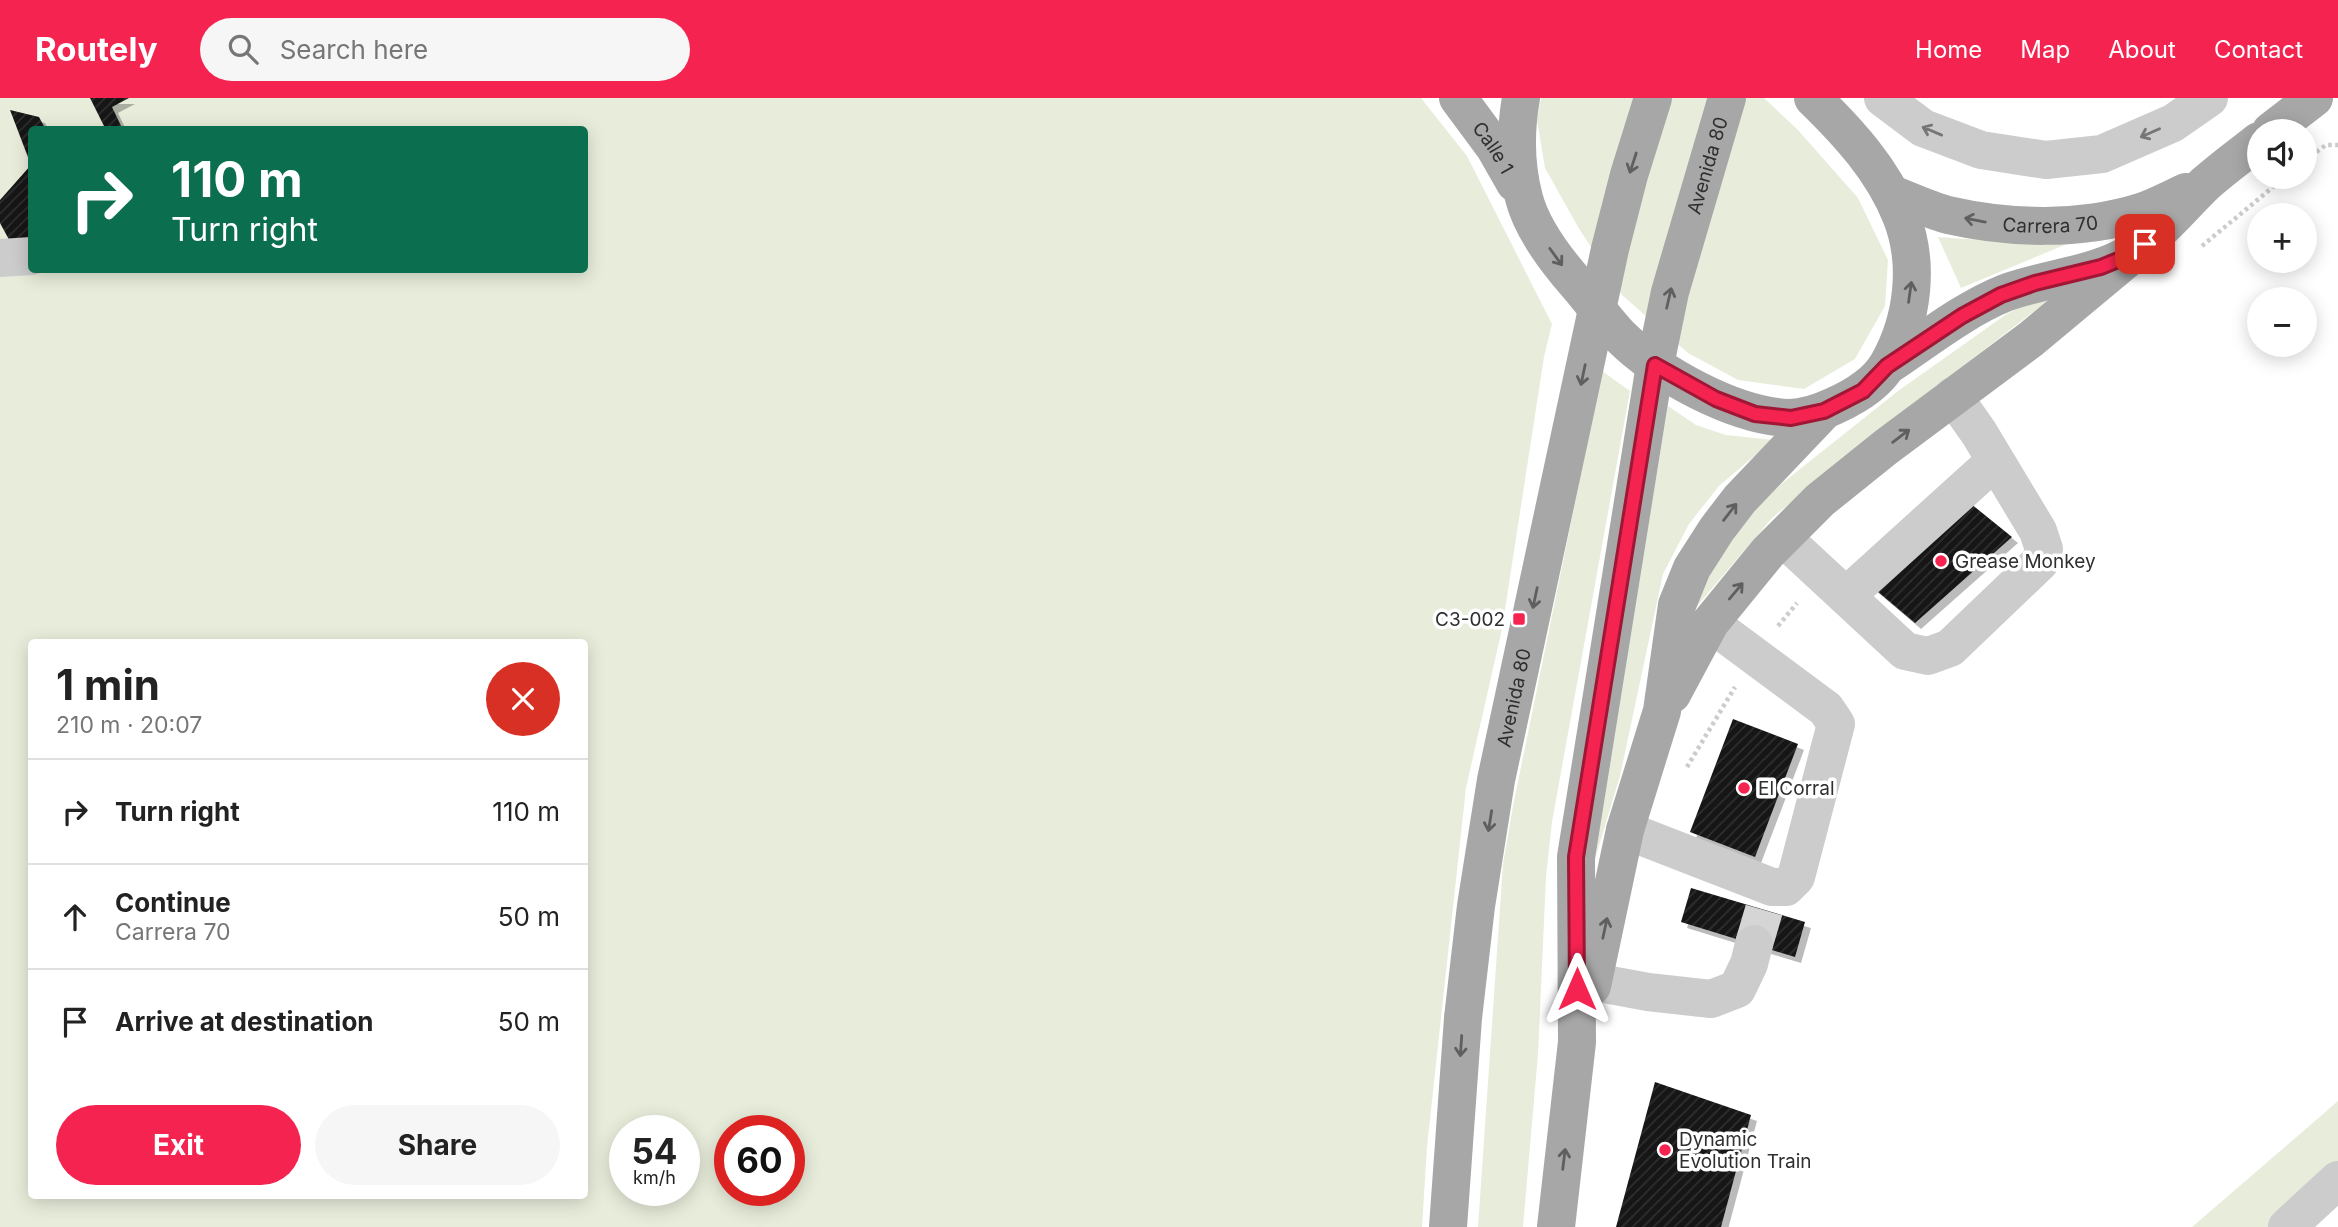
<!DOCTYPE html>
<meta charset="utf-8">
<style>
:root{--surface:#fff;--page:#f6f6f6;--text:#222;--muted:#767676;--line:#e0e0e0;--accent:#f42350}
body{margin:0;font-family:Inter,sans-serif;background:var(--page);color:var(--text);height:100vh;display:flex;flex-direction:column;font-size:26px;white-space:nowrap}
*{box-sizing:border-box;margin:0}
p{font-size:23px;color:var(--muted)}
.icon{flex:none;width:38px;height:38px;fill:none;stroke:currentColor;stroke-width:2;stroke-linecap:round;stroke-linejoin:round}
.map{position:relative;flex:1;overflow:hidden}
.details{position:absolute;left:28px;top:541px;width:560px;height:560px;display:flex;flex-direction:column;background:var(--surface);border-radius:7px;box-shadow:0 4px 18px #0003}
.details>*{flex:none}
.banner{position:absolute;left:28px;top:28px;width:560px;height:147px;border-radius:7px;box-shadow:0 4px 18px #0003;background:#0b6e4f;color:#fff;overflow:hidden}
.buttons{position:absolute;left:2247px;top:21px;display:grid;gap:14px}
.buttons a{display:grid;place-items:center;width:70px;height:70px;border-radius:50%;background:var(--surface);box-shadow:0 4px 18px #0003;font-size:35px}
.speed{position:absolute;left:609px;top:1017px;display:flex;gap:14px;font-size:35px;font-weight:700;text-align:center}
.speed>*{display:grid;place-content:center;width:91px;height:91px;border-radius:50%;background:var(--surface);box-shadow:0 4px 18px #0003;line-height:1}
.speed small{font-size:18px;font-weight:400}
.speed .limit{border:10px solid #d22;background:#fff;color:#111}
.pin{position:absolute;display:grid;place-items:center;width:60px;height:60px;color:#fff;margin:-30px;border-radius:14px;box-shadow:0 4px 10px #0006}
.me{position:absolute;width:77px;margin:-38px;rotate:0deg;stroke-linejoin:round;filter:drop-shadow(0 0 5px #0008)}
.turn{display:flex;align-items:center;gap:24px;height:147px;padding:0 28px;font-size:32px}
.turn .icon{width:91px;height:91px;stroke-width:2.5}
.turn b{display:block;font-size:49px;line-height:60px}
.round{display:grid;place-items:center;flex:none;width:74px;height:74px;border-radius:37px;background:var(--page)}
.head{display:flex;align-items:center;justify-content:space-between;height:119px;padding:0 28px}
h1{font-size:42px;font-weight:700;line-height:52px}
.action{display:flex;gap:14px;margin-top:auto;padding:14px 28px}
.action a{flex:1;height:80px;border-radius:42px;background:var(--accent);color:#fff;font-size:28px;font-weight:700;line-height:80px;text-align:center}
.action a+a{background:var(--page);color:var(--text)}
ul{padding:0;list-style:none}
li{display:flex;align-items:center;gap:21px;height:105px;padding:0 28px;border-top:2px solid var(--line)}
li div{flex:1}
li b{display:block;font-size:26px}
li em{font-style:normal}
header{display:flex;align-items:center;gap:42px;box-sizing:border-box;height:98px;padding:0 35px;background:var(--accent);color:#fff}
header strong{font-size:33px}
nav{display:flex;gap:38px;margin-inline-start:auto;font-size:24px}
.search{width:490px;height:63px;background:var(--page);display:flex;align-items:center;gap:18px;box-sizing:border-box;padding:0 24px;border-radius:38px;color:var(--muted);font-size:26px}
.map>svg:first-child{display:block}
.green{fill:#e8eddb;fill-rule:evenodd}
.building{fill:url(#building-hatch);filter:url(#shadow)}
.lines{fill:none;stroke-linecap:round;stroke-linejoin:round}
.minor-tunnel{stroke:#d5d5d5;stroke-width:38;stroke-dasharray:38 19;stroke-linecap:butt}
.path{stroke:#ccc;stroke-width:4.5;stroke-dasharray:3.5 3.5;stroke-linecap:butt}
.minor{stroke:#ccc;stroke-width:38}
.major{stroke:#a7a7a7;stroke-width:38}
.oneway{stroke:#767676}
.oneway2{stroke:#5f5f5f}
.route-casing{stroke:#9f1734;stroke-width:18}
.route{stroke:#f42350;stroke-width:12}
.poi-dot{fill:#f42350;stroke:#fff;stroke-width:2.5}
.labels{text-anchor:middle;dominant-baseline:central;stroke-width:7;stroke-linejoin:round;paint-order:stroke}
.street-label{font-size:19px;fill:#2f2f2f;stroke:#fff}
.poi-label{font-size:19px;fill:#2f2f2f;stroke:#fff;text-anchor:start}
</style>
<header>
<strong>Routely</strong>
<div class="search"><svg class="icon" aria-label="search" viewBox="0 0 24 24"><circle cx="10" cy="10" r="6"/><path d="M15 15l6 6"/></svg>Search here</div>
<nav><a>Home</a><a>Map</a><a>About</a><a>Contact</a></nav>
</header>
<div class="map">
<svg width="2338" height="1129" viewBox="0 0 2338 1129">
<defs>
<pattern id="building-hatch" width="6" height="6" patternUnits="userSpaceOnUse" patternTransform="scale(1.75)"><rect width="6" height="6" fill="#161616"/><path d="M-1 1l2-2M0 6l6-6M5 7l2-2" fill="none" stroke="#303030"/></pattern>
<filter id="shadow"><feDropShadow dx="6" dy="6" stdDeviation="0" flood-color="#0004"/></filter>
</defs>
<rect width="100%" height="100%" fill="#fff"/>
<path class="green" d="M0,0H1421L1467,58L1552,226L1544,259L1502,531L1466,690L1427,1049L1422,1129H0ZM32,32H584V172H32ZM32,544H584V1097H32ZM625,1032H684V1092H625ZM730,1032H789V1092H730Z
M1541,0H1764L1798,32L1858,100L1888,162L1885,208L1855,261L1804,291L1738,282L1688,255L1622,197L1578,129L1545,70L1537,22Z
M2096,134L1961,190L1938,139C1992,144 2043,141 2096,134Z
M2050,201L1875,336L1773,419L1691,515L1731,434L1775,391L1898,293L2008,215L2029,206Z
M1602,273L1630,293L1552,724L1546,779L1538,956L1523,1129H1478L1503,766L1513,708Z
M1668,308L1696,327L1726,337L1773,342L1719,388L1689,426L1663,476L1620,678L1588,784Z
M2338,1003V1071L2272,1129H2192Z"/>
<path class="building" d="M90,0H129L112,9L123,32H106Z
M10,12L39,19L46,32H32V139L13,149L0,125V102L31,67Z
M1965,401L2012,439L1915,525L1870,487Z
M1733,621L1798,646L1755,759L1690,734Z
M1691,790L1805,824L1795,859L1681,824Z
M1655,984L1751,1017L1721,1129H1616Z"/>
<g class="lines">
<path class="minor-tunnel" d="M1754,846L1764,812"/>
<path class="path" d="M2305,62L2326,47H2338
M2202,148L2285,79
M1778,528L1797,505
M1687,669L1735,589"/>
<path class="minor" d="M1883,0L1923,30L1981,52L2046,62L2102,56L2173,25L2209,0
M0,160L32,158
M1783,440L1905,553L1928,558L1950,550L2040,464L2044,451L2038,433L1979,335L1953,298
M1847,497L1995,363
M1625,732L1772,789H1786L1796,779L1836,626L1826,611L1710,525
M1594,884L1648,894L1711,901L1737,891L1749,866L1754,846
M2287,1129L2338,1082"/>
<g class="major">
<path id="s1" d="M1458,0L1495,50L1515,85"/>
<path d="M1521,0C1515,34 1515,66 1524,100C1532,131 1555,161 1576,185C1591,202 1604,221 1620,238C1658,276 1734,318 1789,320C1803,320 1821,314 1834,308C1854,299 1877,285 1888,266C1913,222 1920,165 1901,118C1883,72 1848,34 1813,0"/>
<path d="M2271,33L2314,0"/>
<path id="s2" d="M1892,96C1910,103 1929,112 1948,117C2009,131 2080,133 2141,114C2156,109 2171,101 2186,94"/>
<path d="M1887,268C1925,243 1963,212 2005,195C2043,181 2086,178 2122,160C2155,143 2179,111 2205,86C2222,71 2241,57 2259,43"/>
<path d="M1672,596L1710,525L1768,454L1820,402L1886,349L2031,241L2145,146"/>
<path d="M1592,888L1625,732L1662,613L1677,507L1692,470L1717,431L1740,401L1824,313"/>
<path id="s3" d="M1448,1129L1463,920L1476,808L1496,682L1610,151L1629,77L1653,0"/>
<path id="s4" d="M1556,1129L1577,944L1576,759L1655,267L1670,194L1727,0"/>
</g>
</g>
<defs><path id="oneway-shaft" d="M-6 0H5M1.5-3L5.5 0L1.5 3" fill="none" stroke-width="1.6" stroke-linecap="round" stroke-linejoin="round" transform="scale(1.75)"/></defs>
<g class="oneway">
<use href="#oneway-shaft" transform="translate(1932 33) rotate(-157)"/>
<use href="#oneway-shaft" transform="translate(2150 35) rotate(156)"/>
</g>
<g class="oneway2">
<use href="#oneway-shaft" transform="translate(1633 65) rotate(108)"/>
<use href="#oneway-shaft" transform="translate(1975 122) rotate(-169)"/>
<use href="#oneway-shaft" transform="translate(1556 159) rotate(54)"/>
<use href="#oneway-shaft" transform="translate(1910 194) rotate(-82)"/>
<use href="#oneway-shaft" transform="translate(1669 200) rotate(-77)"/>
<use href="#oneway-shaft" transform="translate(1583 277) rotate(102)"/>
<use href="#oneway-shaft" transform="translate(1901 338) rotate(-37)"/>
<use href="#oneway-shaft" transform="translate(1730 414) rotate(-52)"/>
<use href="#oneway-shaft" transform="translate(1736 493) rotate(-50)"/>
<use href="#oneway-shaft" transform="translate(1535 500) rotate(102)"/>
<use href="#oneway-shaft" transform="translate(1490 723) rotate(99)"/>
<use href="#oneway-shaft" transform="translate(1605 830) rotate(-78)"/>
<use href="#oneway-shaft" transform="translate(1461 948) rotate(94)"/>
<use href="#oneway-shaft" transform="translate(1564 1061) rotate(-83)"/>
</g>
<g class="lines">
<g class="route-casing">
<path id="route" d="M1577,891L1576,759L1655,267L1716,301L1755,316L1791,320L1824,313L1863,293L1887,268L1962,218L2001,197L2035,185L2101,169L2123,160L2145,146"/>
</g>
<use href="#route" class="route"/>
</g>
<g class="poi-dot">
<circle cx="1941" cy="463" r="7"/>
<rect x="1512" y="514" width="14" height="14" rx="3.5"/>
<circle cx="1744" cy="690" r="7"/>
<circle cx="1665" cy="1052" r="7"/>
</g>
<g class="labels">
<g class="street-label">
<text stroke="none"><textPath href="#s1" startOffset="61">Calle 1</textPath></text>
<text stroke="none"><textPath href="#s4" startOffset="1076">Avenida 80</textPath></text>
<text stroke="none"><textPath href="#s2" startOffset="163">Carrera 70</textPath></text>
<text stroke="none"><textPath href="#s3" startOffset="534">Avenida 80</textPath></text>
</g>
<g class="poi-label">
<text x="1955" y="463">Grease Monkey</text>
<text x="1505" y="521" text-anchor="end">C3-002</text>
<text x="1758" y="690">El Corral</text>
<text x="1679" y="1041">Dynamic<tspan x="1679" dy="22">Evolution Train</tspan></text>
</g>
</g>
</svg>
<div class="buttons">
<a><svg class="icon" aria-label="sound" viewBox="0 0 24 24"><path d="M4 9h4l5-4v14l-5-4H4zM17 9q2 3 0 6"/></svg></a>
<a>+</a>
<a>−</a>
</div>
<div class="speed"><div>54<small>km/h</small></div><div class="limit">60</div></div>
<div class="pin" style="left:2145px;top:146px;background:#d93025"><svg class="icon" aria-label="arrive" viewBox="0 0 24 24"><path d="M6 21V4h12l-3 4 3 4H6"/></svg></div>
<svg class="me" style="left:1577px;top:891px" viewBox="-20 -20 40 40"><path d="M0-17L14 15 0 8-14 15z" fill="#f42350" stroke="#fff" stroke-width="4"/></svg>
<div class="banner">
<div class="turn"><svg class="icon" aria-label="right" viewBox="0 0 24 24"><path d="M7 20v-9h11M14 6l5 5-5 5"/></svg><div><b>110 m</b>Turn right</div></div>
</div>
<section class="details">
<div class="head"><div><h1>1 min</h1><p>210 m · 20:07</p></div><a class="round" style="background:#d93025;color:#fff"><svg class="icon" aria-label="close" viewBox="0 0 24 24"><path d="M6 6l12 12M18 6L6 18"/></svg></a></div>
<ul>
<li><svg class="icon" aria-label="right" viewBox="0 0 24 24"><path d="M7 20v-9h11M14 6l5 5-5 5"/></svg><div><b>Turn right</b></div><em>110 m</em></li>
<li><svg class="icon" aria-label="ahead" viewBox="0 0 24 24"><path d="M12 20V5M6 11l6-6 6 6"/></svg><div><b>Continue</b><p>Carrera 70</p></div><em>50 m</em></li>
<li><svg class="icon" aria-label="arrive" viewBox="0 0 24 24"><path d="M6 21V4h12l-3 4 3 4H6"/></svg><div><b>Arrive at destination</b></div><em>50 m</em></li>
</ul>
<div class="action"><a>Exit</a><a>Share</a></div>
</section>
</div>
